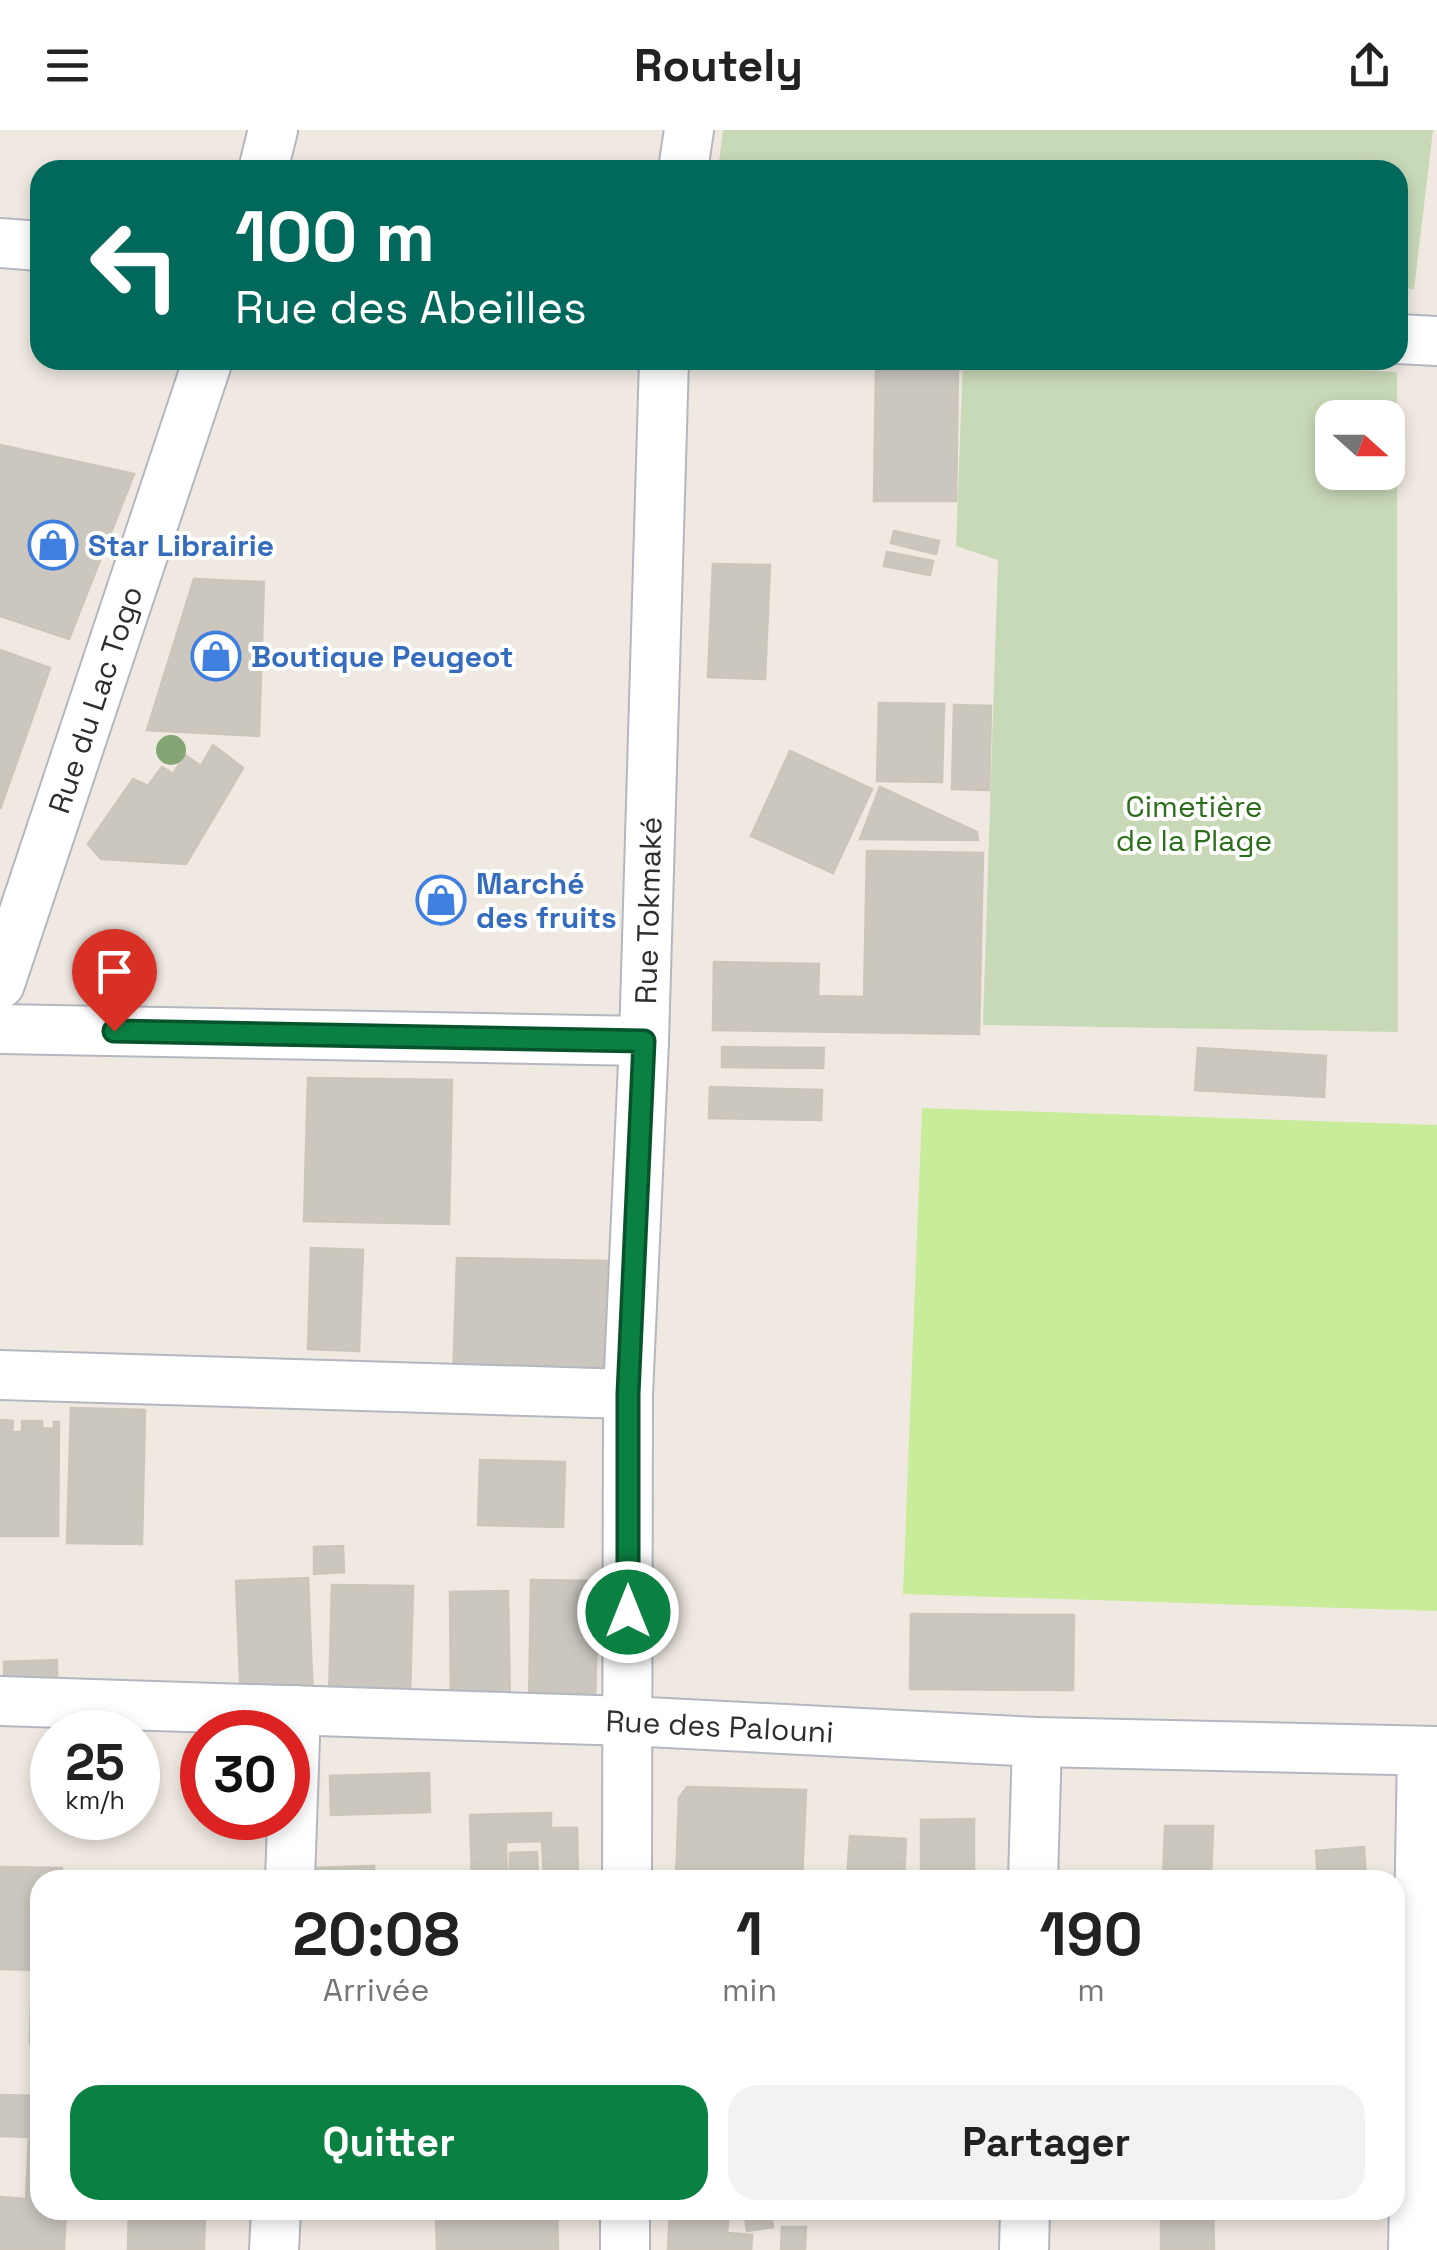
<!DOCTYPE html>
<html lang="fr">
<meta charset="utf-8">
<style>
:root{--surface:#fff;--page:#f2f2f2;--text:#222;--muted:#767676;--accent:#0b8043}
body{margin:0;font-family:"Space Grotesk",sans-serif;background:var(--page);color:var(--text);height:100vh;display:flex;flex-direction:column;font-size:38px;white-space:nowrap}
*{box-sizing:border-box;margin:0}
p{font-size:32px;color:var(--muted)}
.icon{flex:none;width:55px;height:55px;fill:none;stroke:currentColor;stroke-width:2;stroke-linecap:round;stroke-linejoin:round}
.map{position:relative;flex:1;overflow:hidden}
.panel{position:absolute;left:30px;top:1740px;width:1375px;height:350px;display:flex;flex-direction:column;background:var(--surface);border-radius:30px;box-shadow:0 5px 15px #0003}
.panel>*{flex:none}
.banner{position:absolute;left:30px;top:30px;width:1378px;height:210px;border-radius:30px;box-shadow:0 5px 15px #0003;background:#00695c;color:#fff;overflow:hidden}
.needle{width:65px;rotate:111deg}
.fabs{position:absolute;left:1315px;top:270px;display:grid;gap:20px}
.fabs a{display:grid;place-items:center;width:90px;height:90px;border-radius:20px;background:var(--surface);box-shadow:0 5px 15px #0003;font-size:50px}
.speed{position:absolute;left:30px;top:1580px;display:flex;gap:20px;font-size:50px;font-weight:700;text-align:center}
.speed>*{display:grid;place-content:center;width:130px;height:130px;border-radius:50%;background:var(--surface);box-shadow:0 5px 15px #0003;line-height:1}
.speed small{font-size:25px;font-weight:400}
.speed .limit{border:15px solid #d22;background:#fff;color:#111}
.pin{position:absolute;display:grid;place-items:center;width:85px;height:85px;color:#fff;margin:-102px -42px;border-radius:50% 50% 50% 0;rotate:-45deg;box-shadow:0 0 10px #0007}
.pin .icon{rotate:45deg}
.me{position:absolute;width:110px;margin:-55px;rotate:0deg;stroke-linejoin:round;filter:drop-shadow(0 0 8px #0008)}
.turn{display:flex;align-items:center;gap:35px;height:210px;padding:0 40px;font-size:45px}
.turn .icon{width:130px;height:130px;stroke-width:2.5}
.turn b{display:block;font-size:70px;line-height:85px}
.eta{display:flex;justify-content:space-evenly;align-items:center;height:170px;text-align:center}
.eta b{font-size:60px;font-weight:600;line-height:70px}
.action{display:flex;gap:20px;margin-top:auto;padding:20px 40px}
.action a{flex:1;height:115px;border-radius:30px;background:var(--accent);color:#fff;font-size:40px;font-weight:600;line-height:115px;text-align:center}
.action a+a{background:var(--page);color:var(--text)}
header{display:flex;justify-content:space-between;align-items:center;height:130px;padding:0 40px;background:var(--surface);font-size:45px;font-weight:600}
.map>svg:first-child{display:block}
.cemetery{fill:#c8d9b8;fill-rule:evenodd}
.pitch{fill:#c9ec9a}
.building{fill:#cbc7bf;stroke:#cbc5ba;stroke-width:2.5}
.lines{fill:none;stroke-linecap:round;stroke-linejoin:round}
.minor-casing{stroke:#b4b7c1;stroke-width:52}
.minor{stroke:#fff;stroke-width:48}
.tree{fill:#84a574}
.route-casing{stroke:#07532c;stroke-width:25}
.route{stroke:#0b8043;stroke-width:18}
.labels{text-anchor:middle;dominant-baseline:central;stroke-width:8;stroke-linejoin:round;paint-order:stroke}
.shop-label{font-size:30px;font-weight:bold;fill:#366cbe;stroke:#fff;text-anchor:start}
.street-label{font-size:30px;fill:#2e2e2e;stroke:#fff}
.park-label{font-size:30px;fill:#2c6e1b;stroke:#fff}
</style>
<header><svg class="icon" aria-label="menu" viewBox="0 0 24 24"><path d="M4 6h16M4 12h16M4 18h16"/></svg>Routely<svg class="icon" aria-label="share" viewBox="0 0 24 24"><path d="M12 15V3M7 8l5-5 5 5M5 13v7h14v-7"/></svg></header>
<div class="map">
<svg width="1437" height="2120" viewBox="0 0 1437 2120">
<rect width="100%" height="100%" fill="#efe9e1"/>
<path class="cemetery" d="M723,0H1433L1414,159L1398,158V40H718Z
M963,230H1119L1397,242L1398,902L983,895L998,430L956,416ZM1332,288H1388V342H1332Z"/>
<path class="pitch" d="M922,978L1437,995V1481L903,1464Z"/>
<path class="building" d="M876,239L958,240L956,371H874Z
M0,315L134,344L69,509L0,486Z
M894,401L939,411L936,424L891,413Z
M887,422L933,431L930,445L884,436Z
M713,434L770,435L765,549L708,547Z
M194,449L264,452L259,606L147,600Z
M0,520L50,538L0,679Z
M879,573L944,574L942,652L877,651Z
M954,575L991,576L989,660L952,659Z
M213,615L243,638L186,734L101,729L88,714L133,649L148,656L162,637L173,644L185,625L201,636Z
M790,621L872,659L833,743L751,706Z
M880,657L977,702L978,710L860,709Z
M867,721L983,723L979,904L713,900L714,832L819,834L818,866L864,867Z
M722,917L824,918L823,938L722,937Z
M1198,918L1326,926L1324,967L1195,960Z
M308,948L452,950L449,1094L304,1091Z
M710,957L822,960L821,990L709,988Z
M311,1118L363,1120L359,1221L308,1219Z
M457,1128L607,1131L604,1256L453,1253Z
M71,1278L145,1280L142,1414L67,1413Z
M0,1290L13,1291L12,1302H22V1291H42V1298L54,1299V1292H59L58,1406H0Z
M480,1330L565,1332L563,1397L478,1395Z
M343,1416L344,1442L314,1444V1417Z
M308,1448L313,1571L241,1573L236,1451Z
M531,1450L598,1451L595,1578L529,1576Z
M332,1455L413,1456L410,1568L329,1567Z
M508,1461L510,1576L451,1577L450,1462Z
M911,1484L1074,1485L1073,1560L910,1559Z
M57,1530V1563L5,1565L4,1532Z
M429,1643L430,1682L331,1685L330,1646Z
M687,1657L806,1660L802,1750H676L679,1668Z
M551,1683V1698H577L578,1750H544L542,1711L506,1712L507,1750H472L470,1685Z
M974,1689V1750H921V1690Z
M1165,1696H1213L1211,1750H1163Z
M850,1706L906,1709L904,1750H847Z
M1364,1717L1366,1750H1318L1316,1721Z
M537,1722L538,1750H510V1723Z
M374,1736L375,1750H313V1738Z
M0,1737L62,1738L61,1750H40V1840L0,1839Z
M31,1876H40V1913H30Z
M0,1965L40,1966V2080H66L64,2120H0V2067L26,2069L29,2007L0,2006Z
M129,2080H205L204,2120H128Z
M436,2080H557L558,2120H437Z
M670,2080H729L727,2103L752,2105L751,2120H668Z
M744,2080H770L773,2097L747,2101Z
M1161,2080H1213L1214,2120H1161Z
M782,2097H806L805,2120H781Z"/>
<g class="lines">
<g class="minor-casing">
<g id="minor">
<path d="M263,40L273,0"/>
<path d="M683,40L689,0"/>
<path d="M0,113L40,116"/>
<path d="M1398,209L1437,211"/>
<path id="s1" d="M0,854L208,230"/>
<path d="M0,899L644,911"/>
<path d="M0,1245L628,1264"/>
<path id="s2" d="M0,1571L628,1591L1037,1612L1437,1621"/>
<path d="M290,1750L296,1580"/>
<path id="s3" d="M627,1750L628,1264L644,911L664,230"/>
<path d="M1033,1750L1037,1612"/>
<path d="M274,2120L276,2080"/>
<path d="M625,2120V2080"/>
<path d="M1024,2120L1025,2080"/>
<path d="M1413,2120L1422,1623"/>
</g>
</g>
<use href="#minor" class="minor"/>
</g>
<circle class="tree" cx="171" cy="620" r="15"/>
<g class="lines">
<g class="route-casing">
<path id="route" d="M114,901L644,911L628,1264V1482"/>
</g>
<use href="#route" class="route"/>
</g>
<defs>
<g id="shop-ring" transform="scale(2.5)"><circle r="9.5" fill="#fff" stroke="#3f7fe0" stroke-width="1.5"/><path d="M-5-2.5h2.3a2.7 3.5 0 0 1 5.4 0H5L5.5 6h-11ZM-1.5-2.5h3a1.5 2.3 0 0 0-3 0Z" fill="#3f7fe0"/></g>
</defs>
<g fill-rule="evenodd">
<use href="#shop-ring" x="53" y="415"/>
<use href="#shop-ring" x="216" y="526"/>
<use href="#shop-ring" x="441" y="770"/>
</g>
<g class="labels">
<g class="shop-label">
<text x="88" y="415">Star Librairie</text>
<text x="251" y="526">Boutique Peugeot</text>
<text x="476" y="753">Marché<tspan x="476" dy="34">des fruits</tspan></text>
</g>
<g class="street-label">
<text stroke="none"><textPath href="#s1" startOffset="300">Rue du Lac Togo</textPath></text>
<text stroke="none"><textPath href="#s3" startOffset="970">Rue Tokmaké</textPath></text>
<text stroke="none"><textPath href="#s2" startOffset="720">Rue des Palouni</textPath></text>
</g>
<g class="park-label">
<text x="1194" y="676">Cimetière<tspan x="1194" dy="34">de la Plage</tspan></text>
</g>
</g>
</svg>
<div class="fabs">
<a><svg class="needle" viewBox="-14 -14 28 28"><path d="M0-13l5 13h-10z" fill="#e53935"/><path d="M0 13l5-13h-10z" fill="#767676"/></svg></a>
</div>
<div class="speed"><div>25<small>km/h</small></div><div class="limit">30</div></div>
<div class="pin" style="left:114px;top:901px;background:#d93025"><svg class="icon" aria-label="arrive" viewBox="0 0 24 24"><path d="M6 21V4h12l-3 4 3 4H6"/></svg></div>
<svg class="me" style="left:628px;top:1482px" viewBox="-20 -20 40 40"><circle r="17" fill="#0b8043" stroke="#fff" stroke-width="3"/><path d="M0-11L8 9 0 5-8 9z" fill="#fff"/></svg>
<div class="banner">
<div class="turn"><svg class="icon" aria-label="left" viewBox="0 0 24 24"><path d="M17 20v-9H6M10 6l-5 5 5 5"/></svg><div><b>100 m</b>Rue des Abeilles</div></div>
</div>
<section class="panel">
<div class="eta">
<div><b>20:08</b><p>Arrivée</p></div>
<div><b>1</b><p>min</p></div>
<div><b>190</b><p>m</p></div>
</div>
<div class="action"><a>Quitter</a><a>Partager</a></div>
</section>
</div>
